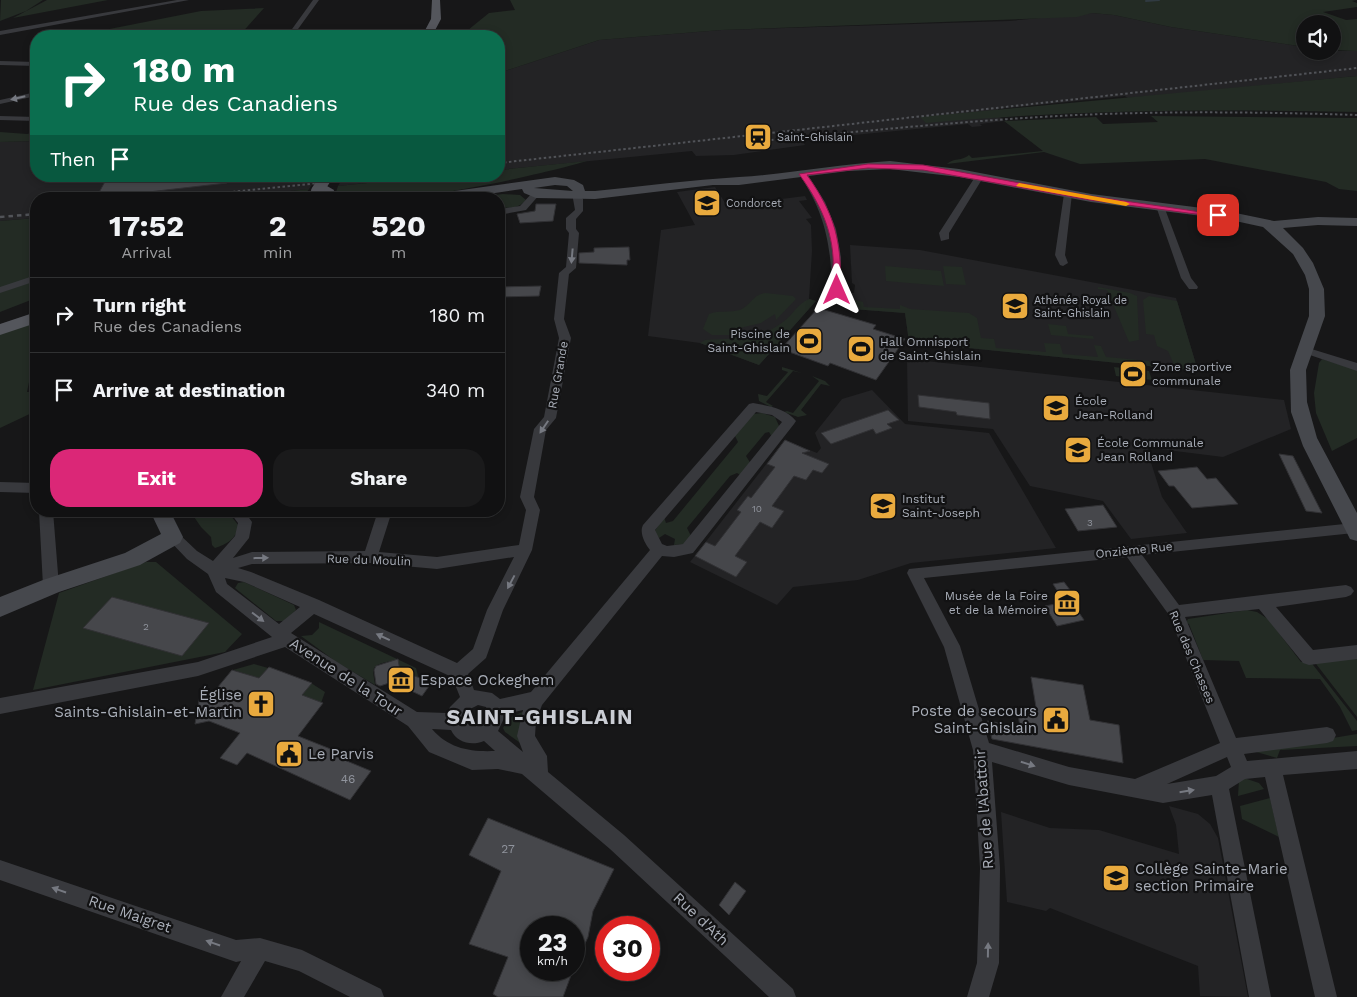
<!DOCTYPE html>
<meta charset="utf-8">
<style>
:root{--surface:#111112;--page:#1a1a1b;--text:#f1f3f6;--muted:#9c9d9f;--line:#303132;--accent:#db2777}
body{margin:0;font-family:"Work Sans",sans-serif;background:var(--page);color:var(--text);height:100vh;display:flex;flex-direction:column;font-size:19px;white-space:nowrap}
*{box-sizing:border-box;margin:0}
p{font-size:16px;color:var(--muted)}
.icon{flex:none;width:28px;height:28px;fill:none;stroke:currentColor;stroke-width:2;stroke-linecap:round;stroke-linejoin:round}
.map{position:relative;flex:1;overflow:hidden}
.panel{position:absolute;left:30px;top:192px;width:475px;height:325px;display:flex;flex-direction:column;background:var(--surface);border-radius:20px;box-shadow:0 2px 8px #0003,0 0 0 1px var(--line)}
.panel>*{flex:none}
.guide{position:absolute;left:30px;top:30px;width:475px;height:152px;border-radius:20px;box-shadow:0 2px 8px #0003,0 0 0 1px var(--line);background:#0b6e4f;color:#fff;overflow:hidden}
.tools{position:absolute;left:1296px;top:15px;display:grid;gap:10px}
.tools a{display:grid;place-items:center;width:45px;height:45px;border-radius:50%;background:var(--surface);box-shadow:0 2px 8px #0003,0 0 0 1px var(--line);font-size:25px}
.speed{position:absolute;left:520px;top:916px;display:flex;gap:10px;font-size:25px;font-weight:700;text-align:center}
.speed>*{display:grid;place-content:center;width:65px;height:65px;border-radius:50%;background:var(--surface);box-shadow:0 2px 8px #0003,0 0 0 1px var(--line);line-height:1}
.speed small{font-size:12px;font-weight:400}
.speed .limit{border:8px solid #d22;background:#fff;color:#111}
.pin{position:absolute;display:grid;place-items:center;width:42px;height:42px;color:#fff;margin:-21px;border-radius:10px;box-shadow:0 2px 8px #0006}
.me{position:absolute;width:55px;margin:-28px;rotate:0deg;stroke-linejoin:round;filter:drop-shadow(0 0 4px #0008)}
.turn{display:flex;align-items:center;gap:18px;height:105px;padding:0 20px;font-size:22px}
.turn .icon{width:65px;height:65px;stroke-width:2.5}
.turn b{display:block;font-size:35px;line-height:42px}
.then{display:flex;align-items:center;height:48px;padding:0 20px;background:#0003;gap:10px;font-size:19px}
.eta{display:flex;justify-content:space-evenly;align-items:center;height:85px;text-align:center}
.eta b{font-size:30px;font-weight:700;line-height:35px}
.primary-button{display:flex;gap:10px;margin-top:auto;padding:10px 20px}
.primary-button a{flex:1;height:58px;border-radius:20px;background:var(--accent);color:#fff;font-size:20px;font-weight:700;line-height:58px;text-align:center}
.primary-button a+a{background:var(--page);color:var(--text)}
ul{padding:0;list-style:none}
li{display:flex;align-items:center;gap:15px;height:75px;padding:0 20px;border-top:1px solid var(--line)}
li div{flex:1}
li b{display:block;font-size:19px}
li em{font-style:normal}
.map>svg:first-child{display:block}
.built{fill:#232325}
.green{fill:#232b24}
.lines{fill:none;stroke-linecap:round;stroke-linejoin:round}
.stream{stroke:#303a41;stroke-width:2}
.building{fill:#46474b;stroke:#313134}
.street{fill:#38393d;fill-rule:evenodd}
.secondary{fill:#46484d;fill-rule:evenodd}
.primary{fill:#54565c;fill-rule:evenodd}
.rail-far1{stroke:#515358;stroke-width:2;stroke-dasharray:2.5 2.5;stroke-linecap:butt}
.rail{stroke:#515358;stroke-width:2.5;stroke-dasharray:4.5 4;stroke-linecap:butt}
.primary-bridge{stroke:#54565c;stroke-width:12}
.oneway{fill:#767981}
.route{fill:#db2777;stroke:#8e194d}
.slow{fill:#f59e0b}
.labels{text-anchor:middle;dominant-baseline:central;stroke-width:4.5;stroke-linejoin:round;paint-order:stroke}
.number-label{font-size:10px;fill:#90949d}
.far-poi-label{font-size:11px;fill:#a9aeb8;stroke:#121213;text-anchor:start}
.poi-label{font-size:12px;fill:#a9aeb8;stroke:#121213;text-anchor:start}
.street-label{font-size:12px;fill:#a9aeb8;stroke:#121213}
.near-number-label{font-size:12px;fill:#90949d}
.near-street-label{font-size:15px;fill:#a9aeb8;stroke:#121213}
.near-poi-label{font-size:15px;fill:#a9aeb8;stroke:#121213;text-anchor:start}
.near-district-label{font-size:21px;font-weight:bold;letter-spacing:1px;fill:#cacdd4;stroke:#121213}
</style>
<div class="map">
<svg width="1357" height="997" viewBox="0 0 1357 997">
<rect width="100%" height="100%" fill="#171718"/>
<path class="built" d="M1092,13L1114,15L1171,27L1305,47V51H1357V76L1176,94L1128,98L1125,96L998,109L999,116L1004,121L980,124L982,126L972,127L968,124L802,140L805,145L734,155L696,156L692,151L499,170V73L599,40L721,30L1009,21Z
M36,141V176H318L309,189L218,199H36V218L0,221V142Z
M344,176H436L338,186Z
M715,187L727,206L805,196L807,200L799,201L812,218L806,219L811,225L812,251L809,299L816,301L759,365L700,343L648,336L661,230L695,225L677,192Z
M850,245L920,250L1176,298L1198,371L909,342L905,313L852,309V293H854L855,285L852,283Z
M907,359L1284,400L1291,429L1223,457L1151,448L1147,450L1162,497L1187,533L1131,539L1103,501L1030,486L993,429L908,421Z
M872,390L905,424L989,433L1056,548L911,563L858,580L793,587L777,605L690,562L785,440L817,453L821,448L815,433L842,399Z
M1169,806L1198,814L1210,824L1218,838L1248,997L1200,996L1198,966L1050,908L1046,911L1007,902L1001,812L1050,828L1099,830L1179,854L1176,825Z"/>
<path class="green" d="M1,0H43L26,11L0,21Z
M47,0H108L13,18Z
M510,0H1357L1352,1L1357,3V7L1323,12L1346,20L1357,19V51L1333,50L1332,24H1305V47L1171,27L1114,15L1092,13L1077,17L721,30L599,40L499,73V36H440L443,31L468,30L489,13L515,10Z
M264,8L239,36H74L201,11Z
M1357,76V112C1213,109 1070,110 926,123L920,117Z
M1151,116L1357,118V191L1339,189L1326,182L1205,159L1080,164L1044,152L947,164C952,158 963,161 969,155L972,158L1043,151L1004,121L1096,117L1103,124L1158,122Z
M0,132L27,134L36,132V141L0,142Z
M587,161C552,172 357,218 336,192L338,186L436,176H499V170Z
M309,189L302,199H218Z
M503,194L520,195L526,200C518,209 509,209 499,206V199H466Z
M36,218V298L0,312V221Z
M885,266L941,271L944,286L886,281Z
M943,266L962,267L966,285L946,284Z
M1098,287L1130,293L1137,296L1139,340L1129,342L1107,290L1098,289Z
M766,293L793,296L796,299L776,320L775,314L761,323L736,329L731,335H712L703,329L709,314C719,310 730,313 740,310C751,305 753,294 766,293Z
M1149,296L1177,301L1198,371L909,342L905,313L852,309V299L863,302L864,307L900,309V305L910,309L969,313L977,318L981,338L994,339L996,348L1046,352L1044,343L1060,344L1063,354L1098,357L1094,345L1101,346L1106,357L1149,361L1151,364L1175,367L1168,351L1157,346L1154,335L1146,334L1143,300Z
M809,299L816,301L759,365L700,343L705,340C733,338 760,340 783,322C793,315 797,304 809,299Z
M36,320V347L27,392H36V411L0,428V334Z
M1048,324L1066,326L1068,334L1093,336L1094,339L1051,335Z
M1322,359L1357,370V438L1332,451L1316,413L1314,393L1319,363Z
M782,367L802,373L793,371L766,402L773,406L771,407L759,401L758,394L767,396L788,372L782,370Z
M1114,367L1149,371L1152,380L1116,376Z
M812,376L825,381L830,386L821,384L801,410L807,415L798,417L784,412L787,411L793,413L819,381Z
M762,413L775,417L780,428L772,437L769,432L765,433L746,456L751,464L742,476L737,473L730,476L687,528L692,538L686,544L674,545L675,539L665,534L659,538L654,532L664,517L666,523L673,521L738,442L734,434L753,414Z
M190,511H227L239,526C236,539 227,544 215,548L212,545L211,537L201,527Z
M146,562H156L242,634L225,652L33,690L59,593Z
M244,582L294,605L296,610L286,621H276L235,588L238,583Z
M1247,610L1257,612L1268,619L1301,662L1310,661L1357,721V730L1352,731L1340,707L1320,679L1246,678L1239,661L1203,660L1189,624L1186,623L1188,619Z
M319,622L416,668L418,676L416,679L400,672L398,661C393,660 377,663 374,668C372,673 375,681 375,685L335,661L301,636L312,635L319,628Z
M1357,655V717L1313,660Z
M254,664L268,668L259,678L233,670Z
M311,683L325,692L321,703L302,695Z
M529,709L526,747L505,732L503,728L509,718Z
M1357,734V746L1280,750L1277,758L1253,751Z
M1244,778L1259,783L1264,789L1238,796L1239,780Z
M1270,798L1279,837L1242,819L1240,806Z"/>
<g class="lines">
<path class="stream" d="M1146,1L1159,0"/>
</g>
<path class="building" d="M108,176H227V183L96,198Z
M536,204H556L553,221L520,223L517,214L535,211Z
M629,247L630,260H627V265L579,263V253L594,252V248Z
M541,286L539,296L499,297V287Z
M818,308L876,325L873,329L905,339L876,380L830,363L828,366L781,349Z
M918,395L989,403L990,419L957,415L956,412L919,407Z
M888,410L899,420L887,424L892,428L876,434L873,429L831,444L821,433Z
M785,440L810,451L802,453L829,464L822,473L813,470L806,480L794,476L772,506L784,511L772,528L760,522L735,556L747,562L736,577L695,556L706,542L715,546L741,512L737,510L748,496L751,498L775,467L767,464Z
M1279,454L1293,456L1322,513L1306,511Z
M1197,467L1207,479L1216,478L1238,504L1192,508L1174,486H1169L1158,471Z
M1103,505L1117,527L1078,531L1065,509Z
M1064,582L1070,590L1075,598L1063,600L1053,584Z
M112,597L209,623L182,656L83,628Z
M1071,601L1084,620L1057,626L1045,606Z
M398,659L400,671L432,682L422,696L392,682L380,686L376,684L374,670L376,666Z
M269,667L312,683L302,695L323,703L298,736L333,750L330,754L371,771L350,800L247,753L237,765L220,758L240,733L209,721L195,724L200,695L213,693L232,670L259,678Z
M1031,677L1083,685L1090,720L1119,725L1123,763L992,739L987,721L1020,726L1017,709L1037,713Z
M488,818L614,869L593,911L588,937L574,968V928H531V970H573L563,997H498L493,994L508,957L469,944L501,871L469,855Z
M735,882L746,891L729,915L719,905Z"/>
<g class="lines">
<path class="street" d="M177,0H189L0,35V31Z
M313,0H319L293,36H287Z
M0,61L36,62V66L0,65Z
M36,92V96L0,104V100Z
M0,116L36,117V121L0,120Z
M800,172H806L825,202L836,229L841,257V292H833L832,290C831,244 825,213 799,174Z
M977,174L984,176L949,233V239L941,241L939,233Z
M1068,191L1072,194L1065,255L1068,263L1063,266L1060,265L1055,255L1064,194Z
M533,192L540,194L526,210L499,215V209L520,206Z
M572,193H578L583,199V211L576,219V229L579,233L576,268L569,274L564,319L571,338L556,418L546,430L534,497L540,510L532,550L503,610L486,658L468,674L474,690L492,693L500,699L531,692L650,550C645,544 639,533 643,525L749,404L753,403C768,406 786,408 796,421L794,424L693,553L674,557L662,556L542,705L536,721L535,736L547,756L548,772L624,835L793,989L796,997H769L610,849L522,774L498,769L472,770L429,752L408,726L285,647L198,676L0,714V698L198,662L272,637L216,592L208,574L187,559L166,537L168,533H178L197,551L213,561L235,536L238,523L229,511H244L252,522L249,538L233,558L252,552L365,551L378,511H392L379,552L437,557L519,545L526,510L520,497L534,429L544,417L559,338L554,319L559,273L566,267L569,233L566,229V218L575,210ZM756,412L772,415L782,422L683,544L667,546L662,544L655,530ZM514,557L487,610L473,649L457,663L319,600L251,572L238,568L252,564L370,563L437,569ZM225,578L244,582L300,607L279,624L227,584ZM314,614L452,677L460,697L450,707L447,713L417,712L291,633ZM478,705L486,707L488,717L480,726H470L464,720C465,711 470,709 478,705ZM523,710L517,736L523,752L498,731L506,714ZM432,729L451,730C457,743 472,746 484,741L495,751C471,752 449,749 432,729Z
M1158,207L1165,209L1191,278L1198,287L1197,289H1189L1181,278L1157,209Z
M36,275V281L0,293V287Z
M1305,347L1357,363V371L1301,352L1299,350Z
M0,482L36,483V493L0,492Z
M39,511H53L59,586L56,590L51,592L46,590L43,586Z
M1354,523H1357V533H1354L1142,555L1179,605L1346,585L1351,587L1354,591L1351,595L1346,597L1276,607L1313,650L1357,645V659L1309,665L1303,663L1259,609L1185,617L1236,738L1327,727L1333,729L1336,735L1333,741L1327,743L1244,754L1247,761L1357,751V769L1283,775L1337,997H1315L1265,777L1245,779L1229,789L1271,997H1249L1212,795L1163,803L1069,785L992,762L1000,868L999,963L989,997H967L977,963L980,868L973,750L944,647L907,573L909,569ZM1127,557L1169,615L1220,743L1135,779L1069,767L989,743L960,646L924,578ZM1227,757L1231,767L1216,776L1167,784Z
M0,860L236,940L260,938L302,950L381,989L384,997H350L299,971L265,961L244,997H221L241,961L236,962L0,880Z"/>
<path class="secondary" d="M890,161L959,169L1091,194L1226,211L1274,221L1318,217L1357,218V226L1318,225L1283,228L1303,248L1313,263L1324,289L1325,316L1306,370L1307,402L1317,438L1357,513V541L1350,539L1347,533L1303,446L1291,412L1290,370L1309,316V289L1305,275L1293,254L1263,227L1226,219L1091,202L959,177L890,169L848,171L739,185H713L595,199L536,198L524,193L522,189L455,199H420L426,195L555,177L574,180L583,185L585,191H595C643,186 691,180 739,177C789,174 839,164 890,161ZM555,185L567,186L573,191L534,188Z
M150,511H170L183,537L180,543L140,565L59,592L0,617V597L43,580L125,553L161,534Z"/>
<path class="primary" d="M432,0H440L441,19L432,36H422L431,19Z
M327,186L334,190L332,199H318L322,187Z
M36,312V323L0,335V324Z"/>
<path class="rail-far1" d="M771,140C873,130 975,120 1077,115C1170,111 1264,112 1357,115
M499,163L1357,68
M380,179L406,176
M193,196L386,176"/>
<path class="rail" d="M136,199L168,196
M161,199L205,195
M0,217L36,214"/>
<path class="primary-bridge" d="M317,191L327,176"/>
</g>
<defs><path id="oneway-solid" d="M-6-.8H1V-3.2L6.5 0L1 3.2V.8H-6Z" transform="scale(1.25)"/></defs>
<g class="oneway">
<use href="#oneway-solid" transform="translate(18 98) rotate(167)"/>
<use href="#oneway-solid" transform="translate(572 256) rotate(95)"/>
<use href="#oneway-solid" transform="translate(544 427) rotate(124)"/>
<use href="#oneway-solid" transform="translate(261 558) rotate(-1)"/>
<use href="#oneway-solid" transform="translate(511 582) rotate(118)"/>
<use href="#oneway-solid" transform="translate(258 617) rotate(37)"/>
<use href="#oneway-solid" transform="translate(383 637) rotate(-155)"/>
<use href="#oneway-solid" transform="translate(1028 764) rotate(17)"/>
<use href="#oneway-solid" transform="translate(1187 791) rotate(-9)"/>
<use href="#oneway-solid" transform="translate(59 890) rotate(-161)"/>
<use href="#oneway-solid" transform="translate(213 943) rotate(-161)"/>
<use href="#oneway-solid" transform="translate(988 950) rotate(-89)"/>
</g>
<path class="route" d="M868,164L923,165L1090,196L1222,215L1218,217L1090,200L923,170L868,168L807,175C836,216 841,241 841,290L834,292C830,282 834,268 833,257C831,225 817,199 799,174Z"/>
<path class="slow" d="M1019,183L1126,202L1130,204L1126,206L1016,186Z"/>
<defs>
<g id="station-square" transform="scale(1.4375)"><rect x="-9" y="-9" width="18" height="18" rx="4" fill="#e9aa3e" stroke="#121213"/><path d="M-3-6H3Q5-6 5-4V2Q5 4 3 4L4.5 6H3L1.5 4h-3L-3 6H-4.5L-3 4Q-5 4-5 2V-4Q-5-6-3-6ZM-3.5-4v3h7v-3ZM-3.5 1v1.5H-2V1ZM2 1v1.5H3.5V1Z" fill="#111"/></g>
<g id="university-square" transform="scale(1.4375)"><rect x="-9" y="-9" width="18" height="18" rx="4" fill="#e9aa3e" stroke="#121213"/><path d="M0-5L7-2L0 1L-7-2ZM-4 1L0 2.5L4 1V4Q0 6-4 4Z" fill="#111"/></g>
<g id="school-square" transform="scale(1.4375)"><rect x="-9" y="-9" width="18" height="18" rx="4" fill="#e9aa3e" stroke="#121213"/><path d="M0-5L7-2L0 1L-7-2ZM-4 1L0 2.5L4 1V4Q0 6-4 4Z" fill="#111"/></g>
<g id="stadium-square" transform="scale(1.4375)"><rect x="-9" y="-9" width="18" height="18" rx="4" fill="#e9aa3e" stroke="#121213"/><path d="M0-5a6.5 5 0 1 0 0 10a6.5 5 0 1 0 0-10ZM-3.5-1.8h7v3.6h-7Z" fill="#111"/></g>
<g id="museum-square" transform="scale(1.4375)"><rect x="-9" y="-9" width="18" height="18" rx="4" fill="#e9aa3e" stroke="#121213"/><path d="M0-6L6-3V-2H-6V-3ZM-5-1h2V3h-2ZM-1-1h2V3h-2ZM3-1h2V3H3ZM-6 4H6V6H-6Z" fill="#111"/></g>
<g id="church-square" transform="scale(1.4375)"><rect x="-9" y="-9" width="18" height="18" rx="4" fill="#e9aa3e" stroke="#121213"/><path d="M-1.2-6h2.4v3.5h3.3v2.4h-3.3V6h-2.4V-.1h-3.3v-2.4h3.3Z" fill="#111"/></g>
<g id="civic-square" transform="scale(1.4375)"><rect x="-9" y="-9" width="18" height="18" rx="4" fill="#e9aa3e" stroke="#121213"/><path d="M-.6-6.5H3V-4.5H.6V-3L4-1V1h2V6H-6V1h2V-1L-.6-3ZM-1.2 2.5V6h2.4V2.5Z" fill="#111"/></g>
</defs>
<g fill-rule="evenodd">
<use href="#station-square" x="758" y="137"/>
<use href="#university-square" x="707" y="203"/>
<use href="#school-square" x="1015" y="306"/>
<use href="#stadium-square" x="809" y="341"/>
<use href="#stadium-square" x="861" y="349"/>
<use href="#stadium-square" x="1133" y="374"/>
<use href="#school-square" x="1056" y="408"/>
<use href="#school-square" x="1078" y="450"/>
<use href="#school-square" x="883" y="506"/>
<use href="#museum-square" x="1067" y="603"/>
<use href="#museum-square" x="401" y="680"/>
<use href="#church-square" x="261" y="704"/>
<use href="#civic-square" x="1056" y="720"/>
<use href="#civic-square" x="289" y="754"/>
<use href="#school-square" x="1116" y="878"/>
</g>
<g class="labels">
<g class="number-label">
<text x="757" y="508">10</text>
<text x="1090" y="522">3</text>
<text x="146" y="626">2</text>
</g>
<g class="far-poi-label">
<text x="777" y="137">Saint-Ghislain</text>
<text x="726" y="203">Condorcet</text>
<text x="1034" y="300">Athénée Royal de<tspan x="1034" dy="13">Saint-Ghislain</tspan></text>
</g>
<g class="poi-label">
<text x="790" y="334" text-anchor="end">Piscine de<tspan x="790" dy="14">Saint-Ghislain</tspan></text>
<text x="880" y="342">Hall Omnisport<tspan x="880" dy="14">de Saint-Ghislain</tspan></text>
<text x="1152" y="367">Zone sportive<tspan x="1152" dy="14">communale</tspan></text>
<text x="1075" y="401">École<tspan x="1075" dy="14">Jean-Rolland</tspan></text>
<text x="1097" y="443">École Communale<tspan x="1097" dy="14">Jean Rolland</tspan></text>
<text x="902" y="499">Institut<tspan x="902" dy="14">Saint-Joseph</tspan></text>
<text x="1048" y="596" text-anchor="end">Musée de la Foire<tspan x="1048" dy="14">et de la Mémoire</tspan></text>
</g>
<g class="street-label">
<text transform="translate(558 375) rotate(-80)">Rue Grande</text>
<text transform="translate(1134 550) rotate(-6)">Onzième Rue</text>
<text transform="translate(369 560) rotate(2)">Rue du Moulin</text>
<text transform="translate(1192 657) rotate(67)">Rue des Chasses</text>
</g>
<g class="near-number-label">
<text x="348" y="779">46</text>
<text x="508" y="849">27</text>
</g>
<g class="near-street-label">
<text transform="translate(346 677) rotate(33)">Avenue de la Tour</text>
<text transform="translate(984 809) rotate(-94)">Rue de l'Abattoir</text>
<text transform="translate(130 914) rotate(19)">Rue Maigret</text>
<text transform="translate(701 919) rotate(43)">Rue d'Ath</text>
</g>
<g class="near-poi-label">
<text x="420" y="680">Espace Ockeghem</text>
<text x="242" y="695" text-anchor="end">Église<tspan x="242" dy="17">Saints-Ghislain-et-Martin</tspan></text>
<text x="1037" y="711" text-anchor="end">Poste de secours<tspan x="1037" dy="17">Saint-Ghislain</tspan></text>
<text x="308" y="754">Le Parvis</text>
<text x="1135" y="869">Collège Sainte-Marie<tspan x="1135" dy="17">section Primaire</tspan></text>
</g>
<g class="near-district-label">
<text x="540" y="716">SAINT-GHISLAIN</text>
</g>
</g>
</svg>
<div class="tools">
<a><svg class="icon" aria-label="sound" viewBox="0 0 24 24"><path d="M4 9h4l5-4v14l-5-4H4zM17 9q2 3 0 6"/></svg></a>
</div>
<div class="speed"><div>23<small>km/h</small></div><div class="limit">30</div></div>
<div class="pin" style="left:1218px;top:215px;background:#d93025"><svg class="icon" aria-label="arrive" viewBox="0 0 24 24"><path d="M6 21V4h12l-3 4 3 4H6"/></svg></div>
<svg class="me" style="left:837px;top:290px" viewBox="-20 -20 40 40"><path d="M0-17L14 15 0 8-14 15z" fill="#db2777" stroke="#fff" stroke-width="4"/></svg>
<div class="guide">
<div class="turn"><svg class="icon" aria-label="right" viewBox="0 0 24 24"><path d="M7 20v-9h11M14 6l5 5-5 5"/></svg><div><b>180 m</b>Rue des Canadiens</div></div>
<div class="then">Then<svg class="icon" aria-label="arrive" viewBox="0 0 24 24"><path d="M6 21V4h12l-3 4 3 4H6"/></svg></div>
</div>
<section class="panel">
<div class="eta">
<div><b>17:52</b><p>Arrival</p></div>
<div><b>2</b><p>min</p></div>
<div><b>520</b><p>m</p></div>
</div>
<ul>
<li><svg class="icon" aria-label="right" viewBox="0 0 24 24"><path d="M7 20v-9h11M14 6l5 5-5 5"/></svg><div><b>Turn right</b><p>Rue des Canadiens</p></div><em>180 m</em></li>
<li><svg class="icon" aria-label="arrive" viewBox="0 0 24 24"><path d="M6 21V4h12l-3 4 3 4H6"/></svg><div><b>Arrive at destination</b></div><em>340 m</em></li>
</ul>
<div class="primary-button"><a>Exit</a><a>Share</a></div>
</section>
</div>
